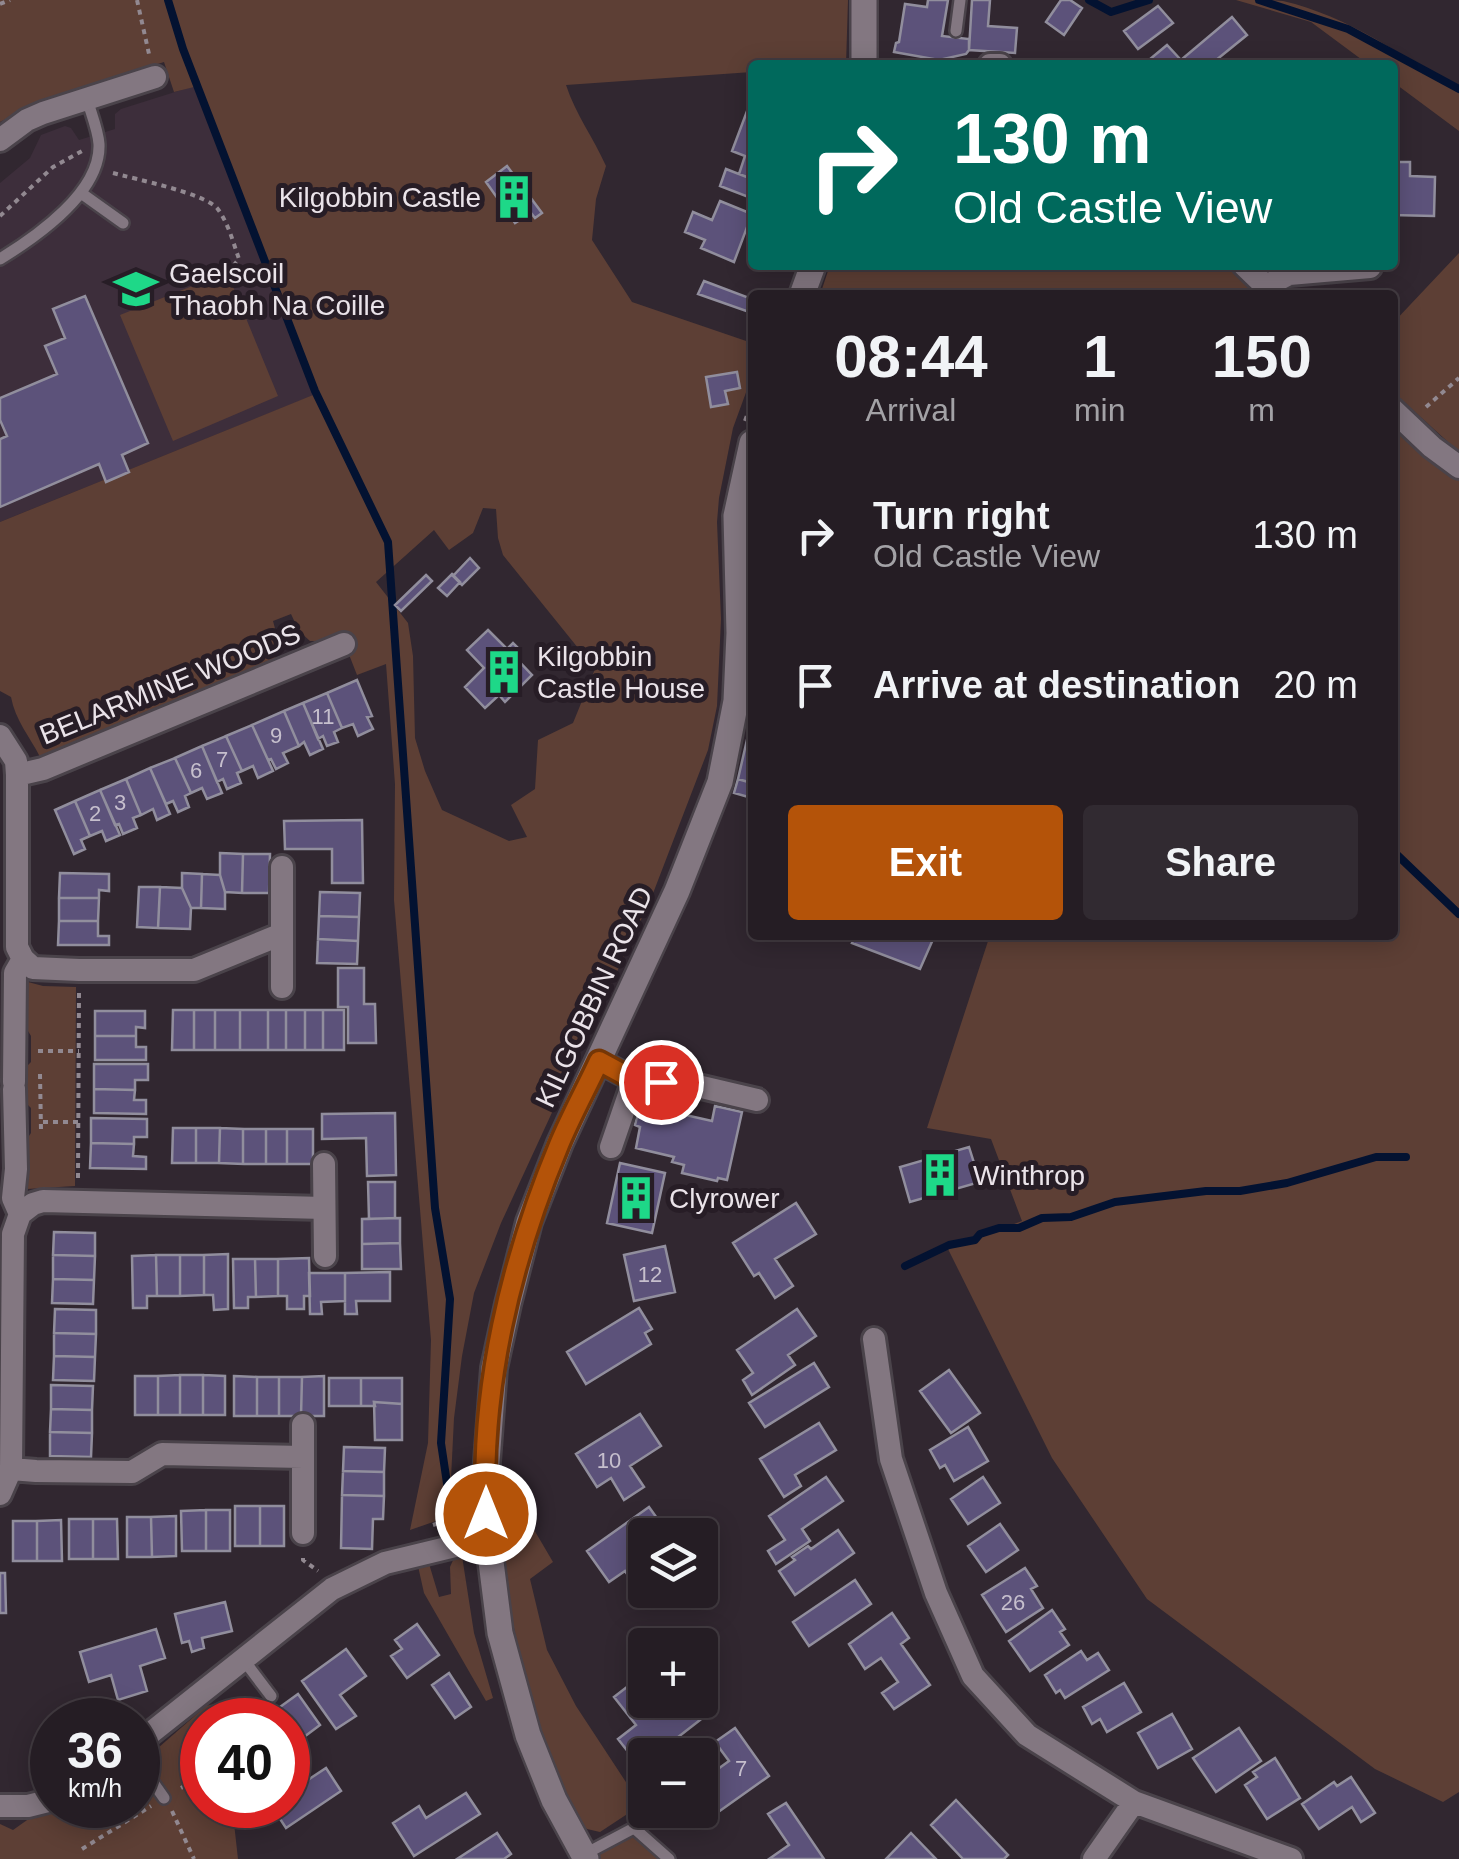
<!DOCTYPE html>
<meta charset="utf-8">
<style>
:root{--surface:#251d24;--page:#312a31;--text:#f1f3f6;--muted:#a3a2a6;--line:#423b41;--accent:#b45309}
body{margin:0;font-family:Arial,sans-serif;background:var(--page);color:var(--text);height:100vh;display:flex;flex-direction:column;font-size:38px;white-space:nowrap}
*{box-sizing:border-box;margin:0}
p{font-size:32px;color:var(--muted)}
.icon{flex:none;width:55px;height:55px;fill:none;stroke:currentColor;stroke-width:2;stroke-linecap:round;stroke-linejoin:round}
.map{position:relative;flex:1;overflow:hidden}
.side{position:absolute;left:748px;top:290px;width:650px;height:650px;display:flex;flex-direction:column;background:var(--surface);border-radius:10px;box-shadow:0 5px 25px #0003,0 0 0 2px var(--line)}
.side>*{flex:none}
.banner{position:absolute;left:748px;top:60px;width:650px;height:210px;border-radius:10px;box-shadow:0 5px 25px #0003,0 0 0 2px var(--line);background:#00695c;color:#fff;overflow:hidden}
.controls{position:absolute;left:628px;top:1518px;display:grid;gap:20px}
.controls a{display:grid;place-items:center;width:90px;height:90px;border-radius:10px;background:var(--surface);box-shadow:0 5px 25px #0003,0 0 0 2px var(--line);font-size:50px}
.speed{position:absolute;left:30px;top:1698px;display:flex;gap:20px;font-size:50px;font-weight:700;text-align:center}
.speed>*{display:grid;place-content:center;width:130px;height:130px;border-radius:50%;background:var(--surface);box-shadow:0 5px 25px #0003,0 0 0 2px var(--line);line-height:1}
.speed small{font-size:25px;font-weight:400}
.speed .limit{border:15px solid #d22;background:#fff;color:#111}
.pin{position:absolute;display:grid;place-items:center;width:85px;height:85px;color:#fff;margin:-42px;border:5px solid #fff;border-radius:50%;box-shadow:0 2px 10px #0007}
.me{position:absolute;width:110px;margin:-55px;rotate:0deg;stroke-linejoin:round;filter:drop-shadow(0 0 8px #0008)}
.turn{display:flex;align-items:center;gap:35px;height:210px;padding:0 40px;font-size:45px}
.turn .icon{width:130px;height:130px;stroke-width:2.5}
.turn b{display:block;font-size:70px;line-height:85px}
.eta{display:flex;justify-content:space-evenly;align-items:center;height:170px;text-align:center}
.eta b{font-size:60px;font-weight:800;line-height:70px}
.action{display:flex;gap:20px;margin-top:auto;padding:20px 40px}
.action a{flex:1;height:115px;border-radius:10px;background:var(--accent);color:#fff;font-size:40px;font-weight:800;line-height:115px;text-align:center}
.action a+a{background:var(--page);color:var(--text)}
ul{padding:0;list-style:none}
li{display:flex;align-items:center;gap:30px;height:150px;padding:0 40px}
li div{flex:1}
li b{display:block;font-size:38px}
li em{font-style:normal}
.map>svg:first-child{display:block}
.built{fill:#3d2e3b}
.green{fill:#5d3f35;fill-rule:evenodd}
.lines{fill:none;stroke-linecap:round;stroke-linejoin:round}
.stream{stroke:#031231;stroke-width:8}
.building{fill:#5c527a;stroke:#918e9d;stroke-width:2.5}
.lane-casing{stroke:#4a434a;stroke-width:16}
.street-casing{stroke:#4a434a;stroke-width:28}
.secondary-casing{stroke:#4a434a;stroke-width:30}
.path{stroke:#928991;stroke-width:4;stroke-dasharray:5 5;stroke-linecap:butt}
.lane{stroke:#837781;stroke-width:11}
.street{stroke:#837781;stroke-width:22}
.secondary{stroke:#837781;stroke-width:25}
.route-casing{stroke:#753606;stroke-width:25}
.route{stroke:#b45309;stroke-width:18}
.labels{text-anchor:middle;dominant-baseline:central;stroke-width:10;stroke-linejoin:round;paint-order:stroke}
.number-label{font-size:22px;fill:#c6bfcd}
.poi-label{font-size:28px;fill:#eae3e9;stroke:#271d26;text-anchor:start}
.street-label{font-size:28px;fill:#eae3e9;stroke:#271d26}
</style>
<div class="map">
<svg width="1459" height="1859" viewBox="0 0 1459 1859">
<rect width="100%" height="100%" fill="#312730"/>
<path class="built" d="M194,86L314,395L0,522V183L30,158L41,135L65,126L71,128L79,140L115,129V114L121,109Z"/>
<path class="green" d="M0,0H848L846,65H752V72L566,85C576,115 593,137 606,166L596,199L592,240L632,302L752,343V376L733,428L719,498L717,522L721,619L717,706L708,750L652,896L501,1223L474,1293L462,1356L454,1418L450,1499L439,1520L410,1530L428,1443L431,1340L394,900L395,784L386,664L357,675L341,634L324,641H310L299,631L291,614L273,621L280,647L274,660L267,664L40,757C30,737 15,720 11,697L0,691V522L313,395L194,87L174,92L164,62L46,99L0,122ZM483,508L496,509L498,538L503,555L595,669L573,723L538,740L535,789L511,805L527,837L509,841L442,810L425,771L415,738L413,656L408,623L376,582L434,530L449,550L473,533Z
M1236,0C1251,0 1269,0 1283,1C1348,16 1405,56 1459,93V131L1393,82L1392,65H1369L1311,22Z
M1459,253V452L1392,391L1393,323Z
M830,265H1233L1266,295H820Z
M227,272L278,396L173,441L120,315Z
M1393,411L1459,473V1792L1443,1802L1375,1769L1147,1599L1052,1458L948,1249L1022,1221L991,1139L927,1128L990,935H1392Z
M28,982L43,986L76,987L75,1186L27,1189V1139L31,1133V1108L26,1103V1067L31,1062V1036L28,1031Z
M509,1487L553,1562L530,1579L547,1650L576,1706L641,1805L600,1832L587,1829L579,1822L562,1787L531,1704L504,1583L499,1546V1494Z
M462,1556L474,1633L493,1698L486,1701L424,1593L416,1557H427L439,1597L451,1594L450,1567L454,1558Z
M221,1702L223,1720H202V1805H232L238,1859H0V1824L13,1830L30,1818L70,1805H75L79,1809L84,1805H138V1774L151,1762L150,1755L206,1706Z
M631,1835L637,1836L660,1859H601L599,1855L604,1849Z"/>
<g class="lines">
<path class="stream" d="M168,0L183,49L315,391L388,542L435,1208L450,1299L441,1443L452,1517
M1089,0L1111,12L1149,0
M1259,0L1348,29L1459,89
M1392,850L1459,914
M905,1266L949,1245L975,1240L980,1234L999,1228H1019L1042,1218L1071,1217L1115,1202L1206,1191H1240L1287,1183L1376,1157H1406"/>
</g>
<path class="building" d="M928,0H948L942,36L969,39V50L966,54L939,60L894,52L896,43L899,42L905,4L927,7Z
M972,0H990L988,26L1017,28L1015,53L969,50Z
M1061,0H1070L1082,8L1064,35L1046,22Z
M1158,6L1173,23L1138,49L1124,31Z
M1232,17L1247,35L1210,65H1153L1149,60L1167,45L1181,60Z
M752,98V179L739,174L745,156L732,151Z
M1392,162H1410V176L1435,177L1434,216L1392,215Z
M507,166L542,213L535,218L531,213L515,223L486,182Z
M726,169L752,179L751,198L720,186Z
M720,201L752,214L734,262L701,248L705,240L685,232L693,212L712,220Z
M704,281L752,299V313L698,294Z
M85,296L148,443L122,455L129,472L106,482L99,464L0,507V439L7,436L0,420V398L57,374L45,346L65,338L53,309Z
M737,372L740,388L725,391L728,404L711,407L706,377Z
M470,558L479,568L462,585L453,576Z
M452,574L460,582L447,596L438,588Z
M426,575L432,581L401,611L395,605Z
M488,630L507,649L513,643L520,650L514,656L532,675L505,702L499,695L485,708L465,687L484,668L467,650Z
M357,680L372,716L367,717L373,729L358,736L353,724L342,728L327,693Z
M327,693L342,728L334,732L338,742L327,746L323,736L318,739L303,703Z
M303,703L323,749L310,755L304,742L299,746L284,711Z
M284,711L299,746L283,753L288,763L276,769L271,759L268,760L252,725Z
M252,725L273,771L258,778L253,766L242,771L226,736Z
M749,731L752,732V783L738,779Z
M226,736L242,771L237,773L241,783L227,789L223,779L217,782L202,746Z
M202,746L222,793L207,799L202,788L191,793L175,758Z
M175,758L191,793L185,796L189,807L178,812L173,801L166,804L150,768Z
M150,768L170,814L157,820L153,809L141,815L126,779Z
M126,779L141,815L133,818L137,828L123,834L119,824L115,825L100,790Z
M738,779L752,783V798L734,793Z
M100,790L120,835L106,841L102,831L90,836L75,801Z
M75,801L90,836L81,840L85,849L74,854L55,810Z
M362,820L363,883H332V849H285L284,821Z
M220,853L243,854L242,893L225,892L220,875Z
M243,854H270L269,893H242Z
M60,873L109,874V891L99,890V898H59Z
M182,873L202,874L201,908H191L182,888Z
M202,874L220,875L225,892V909L201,908Z
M139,887H160L158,928L137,927Z
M160,887L182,888L191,908L190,929L158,928Z
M320,892L360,893L359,917L319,916Z
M59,898H99L98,921H59Z
M319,916L359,917L358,941L318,939Z
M59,921H98V936H109V945H58Z
M856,935H930L934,937L920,969L852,943Z
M318,939L358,941L357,964L317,963Z
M338,968H364V1004H375L376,1043H348V1007H338Z
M173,1010H194V1050H172Z
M194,1010H215V1050H194Z
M215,1010H240V1050H215Z
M240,1010H268V1050H240Z
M268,1010H286V1050H268Z
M286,1010H305V1050H286Z
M305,1010H323V1050H305Z
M323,1010H344V1050H323Z
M95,1011H145V1028L136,1027V1036H95Z
M95,1036H136V1047H146V1060H95Z
M94,1064H148V1080H135V1090L94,1089Z
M94,1089L135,1090L134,1100H146V1114L94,1113Z
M641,1101L651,1103L650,1107L712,1121L715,1106L742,1112L727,1180L718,1178L717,1181L682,1173L684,1165L672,1162L674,1157L636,1148L640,1127L635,1125Z
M395,1113L396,1175L367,1176L366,1138L322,1139V1114Z
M91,1118L147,1119V1137H134V1144L91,1143Z
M173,1128H196V1163H172Z
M196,1128H220L219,1163H196Z
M220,1128L243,1129V1164L219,1163Z
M243,1129H266V1164H243Z
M266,1129H287V1164H266Z
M287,1129H313V1164H287Z
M91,1143L134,1144L133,1156L146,1157V1169L90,1168Z
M969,1147L980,1182L910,1202L900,1167Z
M620,1163L665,1173L652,1233L607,1223Z
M368,1182H395V1218L369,1219Z
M796,1203L816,1234L775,1259L793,1286L775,1298L759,1273L754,1276L733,1243Z
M400,1218V1243L362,1244V1219Z
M54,1232L95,1233V1256L53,1255Z
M400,1243L401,1269H362V1244Z
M665,1246L675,1292L634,1301L624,1255Z
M228,1254V1309L214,1310L213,1295H204V1255Z
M53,1255L95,1256L94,1280L53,1279Z
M156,1255L157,1296H147V1308H133L132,1256Z
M156,1255H180V1296H157Z
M180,1255H204V1295L180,1296Z
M309,1258L310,1296H304V1309H287V1296H278V1259Z
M233,1259H255L256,1297H248V1308H234Z
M255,1259H278V1296L256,1297Z
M390,1272V1301H356L357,1314H345V1273Z
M309,1273H345V1301L321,1302L322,1314H310Z
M53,1279L94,1280L93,1304L52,1303Z
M639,1308L652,1329L645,1333L651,1344L586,1384L567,1352Z
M55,1309L96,1310V1334L54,1333Z
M797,1309L816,1336L788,1355L795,1365L752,1395L743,1380L753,1373L737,1350Z
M54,1333L96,1334L95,1357L54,1356Z
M54,1356L95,1357L94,1381L53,1380Z
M814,1363L829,1387L765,1427L749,1403Z
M949,1370L980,1413L951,1433L920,1391Z
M180,1375H203V1415H180Z
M180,1375V1415H158V1376Z
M203,1375L225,1376V1415H203Z
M135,1376H158V1415H135Z
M234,1376L257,1377V1416H234Z
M324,1376V1416H301L302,1377Z
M257,1377H279V1416H257Z
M279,1377H302L301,1416H279Z
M329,1378H361V1406H329Z
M361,1378H402V1404L374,1402L375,1406H361Z
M51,1385L93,1386L92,1410L51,1409Z
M374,1402L402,1404V1440H375Z
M51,1409L92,1410V1433L50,1432Z
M640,1414L661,1446L630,1466L644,1487L624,1500L611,1478L597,1487L576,1454Z
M819,1423L836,1450L795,1475L801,1486L784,1497L760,1459Z
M968,1427L988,1461L954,1481L945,1465L940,1468L930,1450Z
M50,1432L92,1433L91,1457L50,1456Z
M344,1447L385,1448L384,1472L343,1471Z
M343,1471L384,1472V1496L342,1495Z
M826,1477L843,1501L802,1529L810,1541L776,1564L768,1551L785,1540L769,1516Z
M983,1477L1000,1503L968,1524L951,1499Z
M342,1495L384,1496L383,1519H373L372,1549L341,1548Z
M235,1506H260V1546H235Z
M260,1506H284V1546H260Z
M649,1507L669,1535H645V1590H667L648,1604L625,1571L609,1582L587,1551Z
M206,1510H230V1551H206Z
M206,1510V1551H182L181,1511Z
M176,1516V1556L152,1557L151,1517Z
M127,1517H151L152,1557H127Z
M69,1519H93V1559H69Z
M93,1519H117L118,1559H93Z
M61,1520L62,1561H37V1521Z
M13,1521H37V1561H13Z
M1000,1524L1018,1550L986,1572L968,1546Z
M838,1530L854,1553L795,1595L779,1571L795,1560L792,1557L808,1546L811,1549Z
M1025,1568L1037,1586L1031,1589L1043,1608L1006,1632L982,1595Z
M0,1573H5L6,1613H0Z
M855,1580L871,1604L809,1646L793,1622Z
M225,1602L232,1631L202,1638L204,1648L192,1652L189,1641L182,1643L175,1614Z
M1052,1610L1065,1629L1060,1632L1069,1645L1030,1671L1009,1641Z
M892,1613L909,1638L901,1644L930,1685L894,1709L882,1693L898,1682L881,1658L865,1669L849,1644Z
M417,1624L439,1655L407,1678L391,1656L402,1649L395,1640Z
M156,1629L165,1658L140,1666L147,1691L118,1700L111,1675L89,1682L80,1652Z
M346,1649L366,1676L340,1695L356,1716L336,1729L302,1681Z
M1081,1651L1087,1660L1098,1653L1109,1670L1065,1698L1060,1690L1056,1693L1045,1675Z
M449,1673L471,1707L455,1718L432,1685Z
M645,1673V1700H684L700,1720L655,1755H645V1763L640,1767L618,1739L636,1725L614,1697Z
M1124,1683L1141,1712L1107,1732L1100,1719L1092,1724L1083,1707Z
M298,1694L320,1725L288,1749V1720H262Z
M1172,1714L1192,1749L1158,1768L1138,1733Z
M735,1728L769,1776L707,1820L700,1810V1782L729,1761L715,1742Z
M1239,1728L1261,1761L1216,1792L1193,1758Z
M1275,1758L1300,1798L1267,1819L1245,1785L1257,1777L1253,1772Z
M326,1768L341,1791L286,1828L271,1805H288V1793Z
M1351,1777L1375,1813L1361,1822L1352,1807L1319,1829L1302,1804L1334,1782L1337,1786Z
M466,1793L480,1814L414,1856L393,1823L419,1806L426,1818Z
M956,1800L1008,1855L1004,1859H963L931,1825Z
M786,1803L824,1859H769L789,1845L768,1814Z
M497,1833L511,1854L504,1859H457Z
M911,1833L936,1859H886Z"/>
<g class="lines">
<g class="lane-casing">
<path id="lane" d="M956,31L960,0
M81,193L123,223
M0,259C36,237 101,192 99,144C98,130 91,113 87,99
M243,1659L271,1696
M138,1761L164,1798
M583,1855L634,1828L669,1859"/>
</g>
<g class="street-casing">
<path id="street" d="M990,65H1000
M0,140L27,120L43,113L155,77
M1244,265L1275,295
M1266,286L1289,274L1370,267
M1392,409L1432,447L1459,467
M0,736L16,761L17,775V947L23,959L33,968L79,970H194L282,934
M17,775L43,769L344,644
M282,867V987
M599,1061L634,1080L689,1084L757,1100
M14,1082L15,973L23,959
M611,1147L634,1080
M324,1164L325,1256
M20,1214L33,1204L43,1201L324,1208
M874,1339L891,1459L936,1593L973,1676L1027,1735L1134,1802L1291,1859
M303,1425V1533
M11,1469L36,1471L132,1472L162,1454L303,1457
M0,1494L11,1469L13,1234L20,1214L13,1198L16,1169L14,1089
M138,1743L332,1589L385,1563L488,1538
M0,1806H28L52,1800
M1094,1859L1134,1802"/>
</g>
<g class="secondary-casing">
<path id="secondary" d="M864,0V65
M802,295L813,265
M586,1859L554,1800L528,1735L500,1633L488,1538L485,1488L494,1368L508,1304L529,1222L560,1143L677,891L720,782L736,701L739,633L736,516L752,443"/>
</g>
<path class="path" d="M137,0L149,54
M0,4L10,0
M113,173C135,179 203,193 217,208C228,222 233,242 239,259L229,271
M0,216L53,167L82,151
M1426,407L1459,378
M745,421L752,402
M38,1051H79
M40,1074L41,1130
M43,1122H78
M78,1178L79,992
M433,1525L460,1516V1514
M303,1558V1560L318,1571
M181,1788L202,1776
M172,1811L194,1859
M82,1849L151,1806"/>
<use href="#lane" class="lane"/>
<use href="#street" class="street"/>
<use href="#secondary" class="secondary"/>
</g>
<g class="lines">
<g class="route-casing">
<path id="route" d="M486,1514C480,1388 511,1260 559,1145C571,1116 586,1089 599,1061L634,1080L661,1082"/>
</g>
<use href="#route" class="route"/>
</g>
<defs>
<g id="building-bare" transform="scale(3.45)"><path d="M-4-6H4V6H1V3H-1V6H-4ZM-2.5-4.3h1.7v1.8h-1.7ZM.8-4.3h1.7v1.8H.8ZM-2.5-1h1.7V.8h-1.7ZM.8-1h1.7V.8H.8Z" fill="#1ed888" stroke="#271d26" stroke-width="2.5" paint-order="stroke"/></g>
<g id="school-bare" transform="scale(3.45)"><path d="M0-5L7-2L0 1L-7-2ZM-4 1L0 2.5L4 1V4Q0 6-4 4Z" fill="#1ed888" stroke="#271d26" stroke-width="2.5" paint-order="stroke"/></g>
</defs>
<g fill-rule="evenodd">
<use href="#building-bare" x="514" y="197"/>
<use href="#school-bare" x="136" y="289"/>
<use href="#building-bare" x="504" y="672"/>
<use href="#building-bare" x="940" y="1175"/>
<use href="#building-bare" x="636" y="1198"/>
</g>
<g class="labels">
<g class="number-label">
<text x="323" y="716">11</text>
<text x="276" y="735">9</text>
<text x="222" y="759">7</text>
<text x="196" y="770">6</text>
<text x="120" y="802">3</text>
<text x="95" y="813">2</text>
<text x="650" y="1274">12</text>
<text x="609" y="1460">10</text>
<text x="1013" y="1602">26</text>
<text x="741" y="1768">7</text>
</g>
<g class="poi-label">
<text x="481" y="197" text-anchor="end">Kilgobbin Castle</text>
<text x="169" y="273">Gaelscoil<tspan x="169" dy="32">Thaobh Na Coille</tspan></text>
<text x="537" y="656">Kilgobbin<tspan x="537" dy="32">Castle House</tspan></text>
<text x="973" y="1175">Winthrop</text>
<text x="669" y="1198">Clyrower</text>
</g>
<g class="street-label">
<text transform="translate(170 684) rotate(-22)">BELARMINE WOODS</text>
<text transform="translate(594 997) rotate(-65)">KILGOBBIN ROAD</text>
</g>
</g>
</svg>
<div class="controls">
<a><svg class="icon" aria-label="layers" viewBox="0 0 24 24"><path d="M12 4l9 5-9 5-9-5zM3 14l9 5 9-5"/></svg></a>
<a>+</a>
<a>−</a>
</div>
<div class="speed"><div>36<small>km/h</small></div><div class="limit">40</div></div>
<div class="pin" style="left:661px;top:1082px;background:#d93025"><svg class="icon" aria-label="arrive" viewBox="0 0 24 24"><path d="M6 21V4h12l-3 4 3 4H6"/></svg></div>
<svg class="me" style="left:486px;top:1514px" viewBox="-20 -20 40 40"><circle r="17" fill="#b45309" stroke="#fff" stroke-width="3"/><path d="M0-11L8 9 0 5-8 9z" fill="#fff"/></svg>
<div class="banner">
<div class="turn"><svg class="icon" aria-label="right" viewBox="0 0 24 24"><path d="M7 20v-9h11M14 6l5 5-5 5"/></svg><div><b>130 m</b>Old Castle View</div></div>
</div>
<section class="side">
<div class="eta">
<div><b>08:44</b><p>Arrival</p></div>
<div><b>1</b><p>min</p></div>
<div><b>150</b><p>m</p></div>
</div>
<ul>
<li><svg class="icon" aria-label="right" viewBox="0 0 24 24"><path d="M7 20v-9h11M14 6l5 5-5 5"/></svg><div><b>Turn right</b><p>Old Castle View</p></div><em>130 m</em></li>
<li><svg class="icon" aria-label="arrive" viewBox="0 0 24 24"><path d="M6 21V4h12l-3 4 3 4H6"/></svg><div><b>Arrive at destination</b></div><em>20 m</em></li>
</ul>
<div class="action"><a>Exit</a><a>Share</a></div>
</section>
</div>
